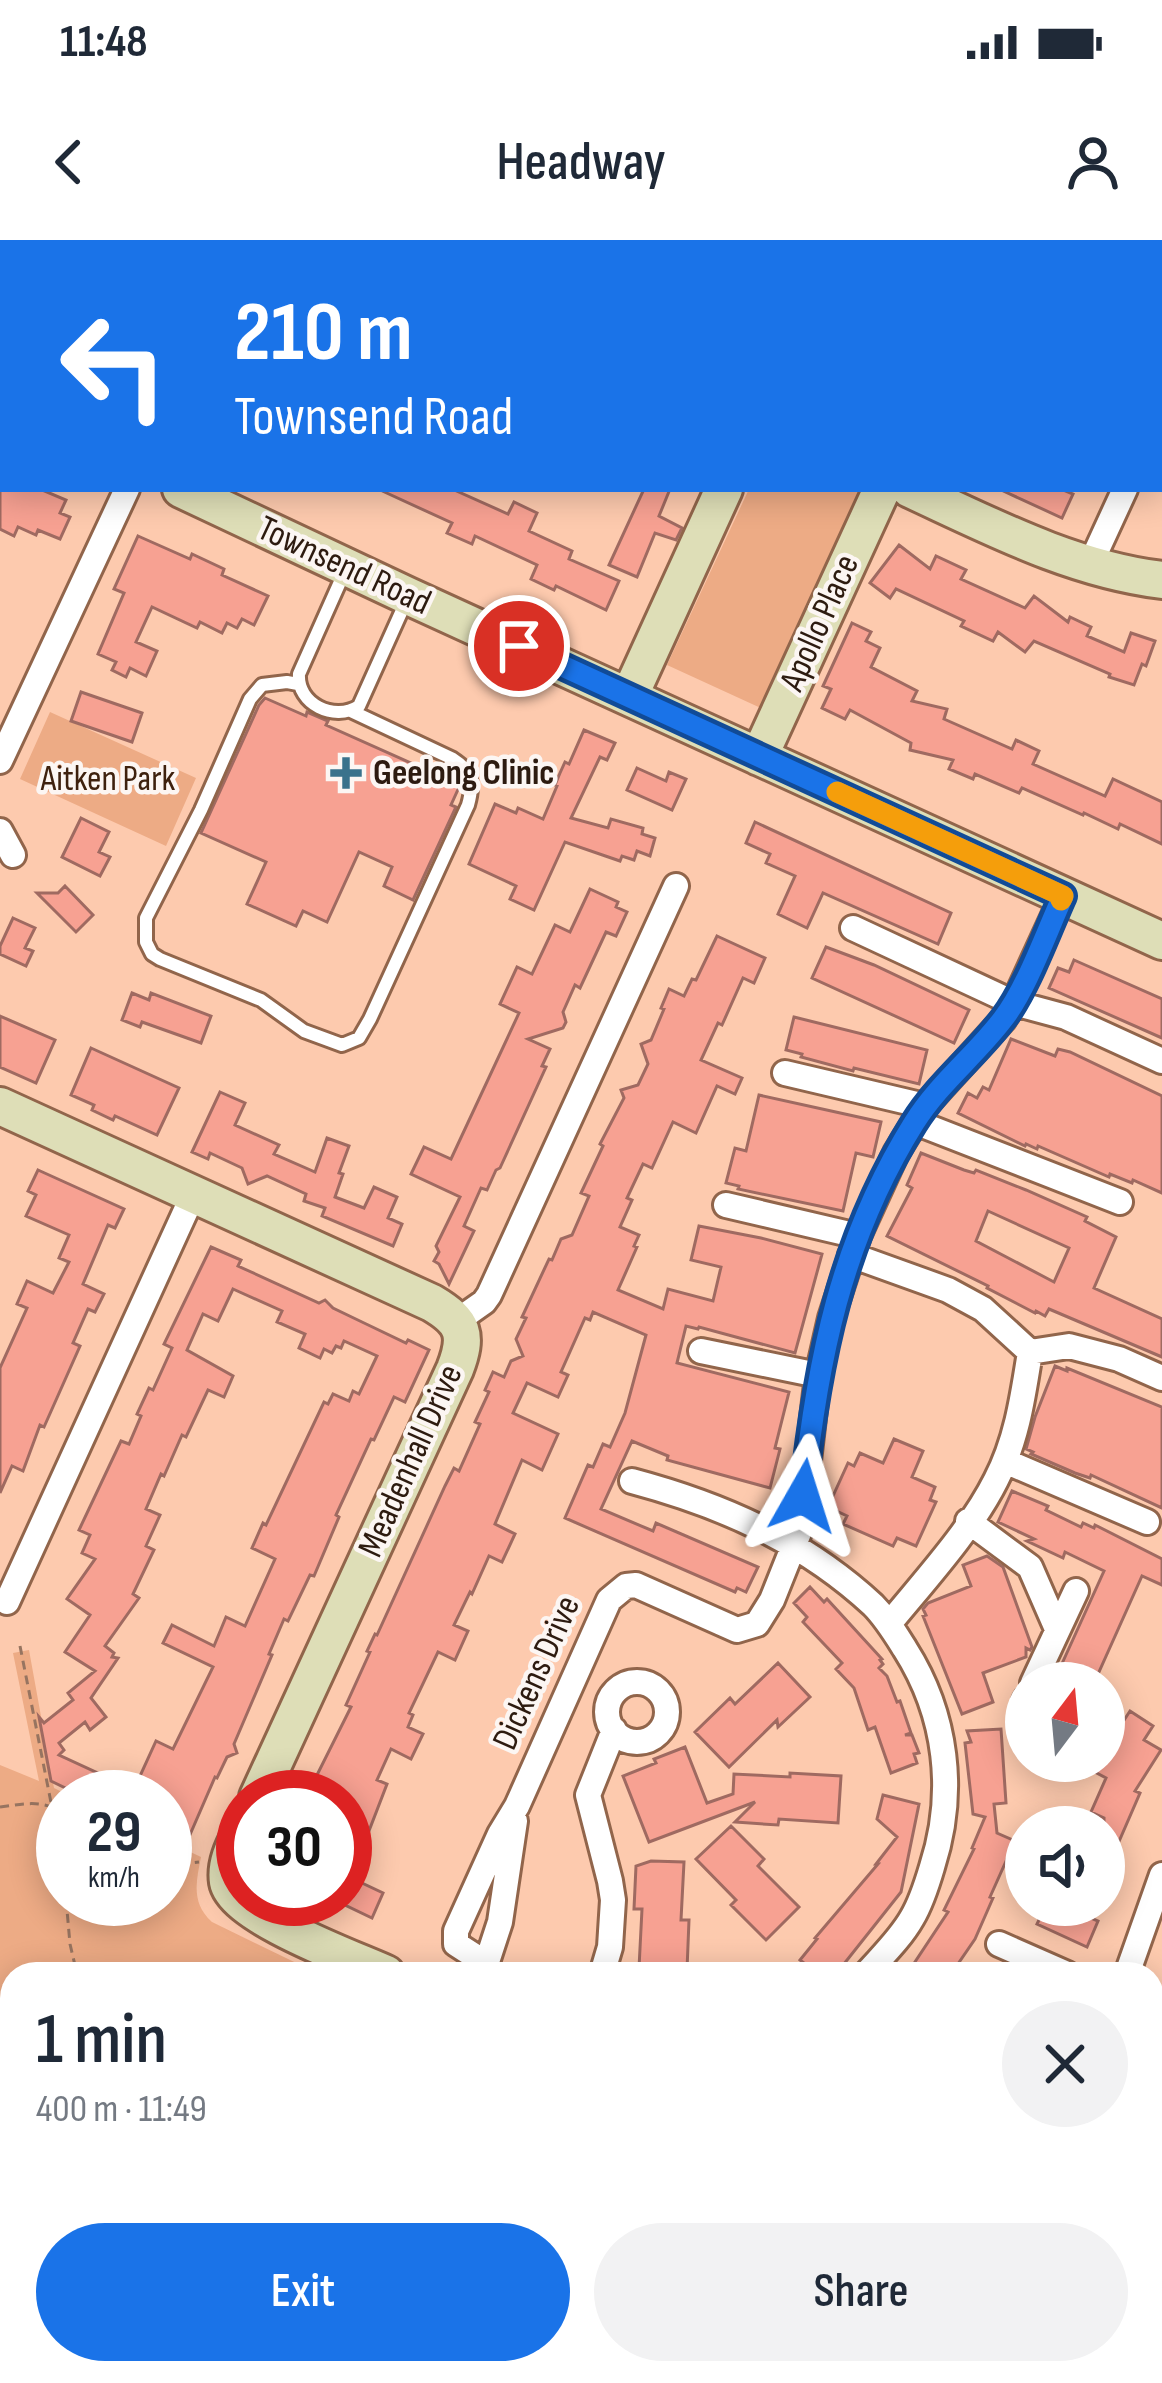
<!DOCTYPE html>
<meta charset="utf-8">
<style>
:root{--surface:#fff;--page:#f2f2f3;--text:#1f2937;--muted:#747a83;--accent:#1a73e8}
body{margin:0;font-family:"Sofia Sans Condensed",sans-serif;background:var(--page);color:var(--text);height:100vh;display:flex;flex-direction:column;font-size:45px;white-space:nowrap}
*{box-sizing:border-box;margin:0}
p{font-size:39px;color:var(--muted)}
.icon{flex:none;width:66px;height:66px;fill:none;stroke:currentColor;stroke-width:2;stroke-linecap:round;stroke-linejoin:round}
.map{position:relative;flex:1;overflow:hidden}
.sheet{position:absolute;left:0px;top:1722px;width:1164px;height:423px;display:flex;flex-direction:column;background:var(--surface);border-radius:36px 36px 0 0;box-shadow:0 6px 30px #0003}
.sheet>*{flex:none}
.hud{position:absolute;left:0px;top:0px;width:1164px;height:252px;box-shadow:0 6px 30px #0003;background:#1a73e8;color:#fff;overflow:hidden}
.needle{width:78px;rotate:16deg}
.tools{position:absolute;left:1005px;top:1422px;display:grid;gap:24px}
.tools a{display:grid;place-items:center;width:120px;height:120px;border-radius:50%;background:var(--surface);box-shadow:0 6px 30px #0003;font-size:60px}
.speed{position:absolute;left:36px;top:1530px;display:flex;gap:24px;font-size:60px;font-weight:700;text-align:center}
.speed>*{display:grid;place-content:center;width:156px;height:156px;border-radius:50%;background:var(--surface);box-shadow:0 6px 30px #0003;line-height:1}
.speed small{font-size:30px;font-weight:400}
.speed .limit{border:18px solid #d22;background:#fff;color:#111}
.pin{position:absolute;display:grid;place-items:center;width:102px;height:102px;color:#fff;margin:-51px;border:6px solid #fff;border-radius:50%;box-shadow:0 3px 12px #0007}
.me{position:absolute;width:132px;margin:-66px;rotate:6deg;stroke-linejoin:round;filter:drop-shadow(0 0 9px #0008)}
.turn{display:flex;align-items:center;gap:42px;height:252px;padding:0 36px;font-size:54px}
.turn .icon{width:156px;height:156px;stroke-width:2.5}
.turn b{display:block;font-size:84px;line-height:102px}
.round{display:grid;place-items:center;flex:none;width:126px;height:126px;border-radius:63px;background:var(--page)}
.summary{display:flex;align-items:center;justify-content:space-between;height:204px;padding:0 36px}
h1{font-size:72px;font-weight:600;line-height:90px}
.button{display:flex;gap:24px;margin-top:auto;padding:24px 36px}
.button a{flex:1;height:138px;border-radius:72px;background:var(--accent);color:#fff;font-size:48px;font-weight:600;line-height:138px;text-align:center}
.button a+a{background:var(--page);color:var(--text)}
.status{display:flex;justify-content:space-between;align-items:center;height:84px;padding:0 60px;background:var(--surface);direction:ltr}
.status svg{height:33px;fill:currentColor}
header{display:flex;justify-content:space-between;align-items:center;height:156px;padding:0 36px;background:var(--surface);font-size:54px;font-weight:600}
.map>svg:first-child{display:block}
.green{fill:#edab85}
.building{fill:#f7a192;stroke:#9f6a61;stroke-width:3;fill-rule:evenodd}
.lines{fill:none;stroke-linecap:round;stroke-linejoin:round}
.lane-casing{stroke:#91654b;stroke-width:18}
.street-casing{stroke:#91654b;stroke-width:30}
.secondary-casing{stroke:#91654b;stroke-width:42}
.path{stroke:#977460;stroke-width:3;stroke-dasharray:9 6;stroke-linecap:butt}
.lane{stroke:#fff;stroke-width:12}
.street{stroke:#fff;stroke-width:24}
.secondary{stroke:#dedeb7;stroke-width:36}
.route-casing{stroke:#114b97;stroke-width:30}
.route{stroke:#1a73e8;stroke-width:21}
.slow{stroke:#f59e0b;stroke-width:21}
.poi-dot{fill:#3a728c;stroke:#fcf6f3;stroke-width:4.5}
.labels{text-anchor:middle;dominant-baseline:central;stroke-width:9;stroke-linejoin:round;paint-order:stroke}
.street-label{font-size:36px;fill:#2d1b10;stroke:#fcf6f3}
.poi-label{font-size:36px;font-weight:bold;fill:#2d1b10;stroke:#fcf6f3;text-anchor:start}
.park-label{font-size:36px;fill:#3e210e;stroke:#fcf6f3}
</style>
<div class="status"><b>11:48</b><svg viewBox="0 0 49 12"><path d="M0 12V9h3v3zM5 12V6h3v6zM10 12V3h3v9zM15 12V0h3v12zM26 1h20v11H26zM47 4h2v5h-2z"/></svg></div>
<header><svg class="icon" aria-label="back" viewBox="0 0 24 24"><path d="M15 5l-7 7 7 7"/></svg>Headway<svg class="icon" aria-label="person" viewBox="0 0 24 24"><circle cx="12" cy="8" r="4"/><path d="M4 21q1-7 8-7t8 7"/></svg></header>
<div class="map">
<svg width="1162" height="2143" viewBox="0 0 1162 2143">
<rect width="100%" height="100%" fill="#fdcaae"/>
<path class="green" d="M749,249H870L767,471L667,425Z
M50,472L196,538L166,606L20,539Z
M29,1410L54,1548L72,1557H63V1659H165V1600L201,1617C196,1642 191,1663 212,1682L319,1734H12V2133H357L347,2143H0V1525L39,1541L13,1413Z"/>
<path class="building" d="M0,243L3,249H40L66,260L60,273L70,277L60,299L38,290L36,295L18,287L14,296L0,289Z
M378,249H452L508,274L514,262L537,273L529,291L572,311L569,319L619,341L606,370L556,346L554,350L531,339L537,325L475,296L472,304L447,293L452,283Z
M644,249H670L659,276L682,288L676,300L655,293L637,337L609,325Z
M999,249H1061L1073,254L1062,278Z
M138,296L190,319L192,314L224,329L222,335L268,356L254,385L242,379L237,388L227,383L222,393L200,382L197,388L152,367L136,402L157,411L146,436L130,428L126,437L112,430L116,422L98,414L124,353L114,349Z
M899,305L930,329L936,316L966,330L961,339L1025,368L1034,356L1068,382L1070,377L1091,387L1087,396L1124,412L1131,393L1155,401L1146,426L1142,424L1134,445L1109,437L1110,434L1034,401L1025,412L998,392L993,401L961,386L964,381L896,349L890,358L870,343Z
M852,383L871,392L866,401L880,408L871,427L917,451L912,461L947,469L944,479L1012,509L1016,500L1039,511L1033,524L1105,556L1113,539L1162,562V604L1120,584L1118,589L1084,573L1083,575L1022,548L1019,553L975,534L973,539L949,529L953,520L910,510L911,503L850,470L845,479L822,468L831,449L823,446Z
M81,452L142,473L132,502L71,481Z
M265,458L306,476L307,472L328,481L326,485L460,545L451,565L456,567L413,660L384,646L392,627L359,612L327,682L303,671L296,686L247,664L266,622L201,593L259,465Z
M584,490L615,503L607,520L600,517L571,578L608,588L611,579L643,588L642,594L655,598L650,616L637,611L634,620L622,616L620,621L565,602L534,670L510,659L516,646L469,624L495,564L516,573L518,568L543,579L557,546L555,545L560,533L565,522L569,524Z
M637,528L666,541L669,532L686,539L672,570L627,550Z
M81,578L109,592L99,612L110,617L100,636L62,617Z
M755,582L951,673L938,704L823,653L807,688L778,674L795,636L766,623L770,614L746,603Z
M65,646L93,675L76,692L37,653H58Z
M590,649L618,662L616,667L627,672L616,696L606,692L580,748L575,745L563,772L566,782L563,788L528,799L550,809L542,826L546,827L500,928L496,930L487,950L481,948L464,986L474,991L449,1044L439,1024L434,1021L439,1012L436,1006L460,957L411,934L424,907L451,919L519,773L500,764L517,727L532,734L555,685L570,692Z
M13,678L35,688L25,708L33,711L26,726L0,714V706Z
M717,696L765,718L754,743L743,738L722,785L718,783L701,820L742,838L735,854L717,846L696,893L673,882L652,928L643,924L627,958L632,960L620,987L639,995L634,1006L637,1007L618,1050L663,1069L668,1049L713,1061L721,1027L691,1020L699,986L761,998L822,1014L795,1113L699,1087L698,1089L686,1086L677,1123L789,1152L775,1208L780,1209L770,1248L667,1220L668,1216L632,1201L601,1269L653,1291L656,1283L758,1327L746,1352L737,1348L735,1352L565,1278L588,1225L593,1227L603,1204L610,1207L625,1173L646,1095L593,1072L590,1080L585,1078L561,1132L568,1135L558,1157L527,1143L513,1173L558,1194L542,1230L522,1220L495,1284L515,1294L502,1322L489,1316L472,1354L470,1352L454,1385L468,1391L455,1420L438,1412L409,1473L413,1475L408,1487L423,1494L411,1519L391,1509L377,1540L387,1544L362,1609L345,1601V1557H306L351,1467L346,1465L370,1412L367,1411L375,1394L377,1395L445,1246L454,1228L459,1231L480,1184L475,1182L489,1152L485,1150L493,1132L504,1137L511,1121L523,1116L516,1099L526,1078L522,1077L549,1019L552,1020L561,999L572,995L589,956L581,953L603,906L600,904L624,858L621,850L638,845L648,824L641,804L651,800L664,769L661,768L669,749L684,756L692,739L696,740Z
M826,707L874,725L969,770L954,803L812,738Z
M1074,720L1162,759V798L1049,748L1058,728L1069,732Z
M132,753L149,760L151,753L211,776L201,803L142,782L140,787L122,780Z
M0,776L55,800L36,843L0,827Z
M794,777L927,810L919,844L854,828L853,831L801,817L802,814L786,810Z
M1011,799L1055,816L1058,809L1070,812L1162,856V953L1133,940L1132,943L1110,934L1109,937L1038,906L1037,909L1026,904L1025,906L958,873L968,853L977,858L983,847L989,850Z
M91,808L179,848L157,895L115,876L113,880L92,870L94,865L71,855Z
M220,852L245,863L235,885L279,905L274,914L315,932L327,898L349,906L339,933L343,934L335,957L364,968L374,947L397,957L388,978L402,984L393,1006L322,976L325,968L304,961L306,954L267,936L248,944L242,928L210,913L208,919L192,912Z
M759,855L881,882L873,917L856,913L843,971L738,949L739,946L726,943L735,908L746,911Z
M921,913L964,930L974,933L976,930L1026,950L1087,977L1085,981L1116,997L1094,1048L1162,1079V1117L1049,1069L1045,1076L1036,1071L1035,1073L987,1048L988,1046L887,996L912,948L907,945ZM988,971L1069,1008L1054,1042L976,1001Z
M38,930L124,969L115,988L108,985L83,1044L104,1054L95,1072L88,1069L73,1103L80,1106L44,1187L40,1185L23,1231L12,1226L0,1253V1128L27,1068L17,1064L27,1041L53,1053L69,1022L59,1018L69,995L26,976L36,955L28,951Z
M211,1007L241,1020L238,1026L319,1063L325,1060L333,1068L362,1082L406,1103L408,1100L429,1110L405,1162L394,1157L374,1200L371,1199L336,1275L339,1277L314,1336L310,1335L288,1381L284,1379L269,1414L272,1415L234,1504L237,1513L227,1517L217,1538L215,1537L189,1597L187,1595L184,1601L165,1592V1557H84L51,1541L39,1477L44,1483L73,1460L68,1453L95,1431L65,1412L90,1375L67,1359L95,1319L82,1313L90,1295L79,1290L121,1201L129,1204L141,1176L137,1174L149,1148L153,1150L172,1108L164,1104ZM233,1049L282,1071L277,1082L305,1094L299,1108L320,1118L324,1109L332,1113L336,1106L341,1108L344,1101L377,1116L359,1154L353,1151L349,1161L333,1154L328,1164L324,1162L266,1285L263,1283L252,1308L275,1319L245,1386L226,1377L214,1406L172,1385L163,1403L213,1427L173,1509L156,1501L135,1547L139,1552L59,1515L64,1510L59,1503L85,1482L90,1490L106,1477L91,1458L118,1418L112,1417L114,1413L105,1406L139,1358L133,1354L154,1310L146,1306L160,1275L146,1269L161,1234L164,1236L182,1195L186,1197L208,1150L224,1157L233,1136L187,1110L203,1074L218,1081Z
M1055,1126L1067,1131V1128L1162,1167V1268L1091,1235L1090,1238L1075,1233L1031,1214L1033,1212L1026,1209L1035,1177Z
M894,1199L923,1211L912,1237L935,1247L930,1260L936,1262L916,1306L897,1298L893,1306L843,1284L847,1276L828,1267L848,1223L854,1226L860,1213L883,1223Z
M1012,1251L1048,1266L1046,1270L1081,1287L1083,1283L1094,1288L1095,1285L1162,1319V1345L1142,1336L1094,1443H1057L1063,1429L1060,1428L1104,1331L1065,1312L1063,1318L1027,1301L1034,1299L998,1282Z
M987,1316L1003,1327L1032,1407L1030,1410L1026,1408V1417L983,1433L993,1462L962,1474L923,1376L926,1375L923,1369L928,1363L971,1346L963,1325Z
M810,1347L824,1362L827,1359L882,1419L880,1420L883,1424L879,1428L887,1436L897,1462L900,1461L911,1493L905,1495H912L919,1513L914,1514L917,1523L891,1533L875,1487L868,1490L854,1448L836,1429L842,1423L803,1382L807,1377L794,1363Z
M778,1423L810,1457L778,1487L777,1480L729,1527L695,1492L730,1458L735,1464Z
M1130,1471L1153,1486L1144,1500L1161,1510L1135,1551L1140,1553L1104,1636V1578L1091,1572L1106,1538L1074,1521H1104V1511Z
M1001,1489L1006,1563L994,1564L997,1593L1015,1601L990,1657L993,1658L975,1699L951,1734H907L948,1672L944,1670L974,1609L972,1608L985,1577L973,1574L965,1503L971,1502L967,1491Z
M685,1507L707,1563L733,1554L734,1534L790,1537V1533L841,1536L838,1583L779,1579L778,1585L735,1582L755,1562L649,1602L623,1536L656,1523L654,1519Z
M883,1555L919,1564L901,1652L836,1734H803L809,1727L800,1720L817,1699L815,1698L878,1624H876L897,1597L877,1579Z
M731,1586L764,1619L758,1626L799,1667L766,1700L731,1665L736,1660L696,1619Z
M651,1621L684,1622L681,1680H689L687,1730L639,1728L642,1669H634L636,1626Z
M345,1635L383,1653L372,1678L345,1665Z
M1046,1665H1061L1098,1681L1087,1707L1037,1684Z"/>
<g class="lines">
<g class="lane-casing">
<path id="lane" d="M891,3L892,0
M939,3L940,0
M344,333L299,434C297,464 334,482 359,466L408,357
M298,444L287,442L262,445L250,459L201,570L146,678V702L152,714L160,719L261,760L304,791L342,805L359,798L370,779L468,565C474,544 472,531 453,519L351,471"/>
</g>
<g class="street-casing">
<path id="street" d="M367,0L373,3
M587,3L589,0
M1161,169L1162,167
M1090,325L1125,249
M0,521L127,249
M0,591L13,615
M853,688L1014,763L1066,777L1162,821
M785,833L925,866
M915,882L1120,962
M726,965L858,996
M851,1015L948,1050L983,1069L1030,1112C1023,1156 1017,1200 996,1240C971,1290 925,1340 889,1384
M457,1081L484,1062L489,1055L676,646
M701,1111L818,1135
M1030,1112L1069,1106L1119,1119L1162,1138
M1005,1221L1147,1282
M632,1241C722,1265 804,1301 873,1365C886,1378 895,1393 905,1409C947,1475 956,1553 932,1627C927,1644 921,1663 912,1678C900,1699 882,1716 866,1734
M968,1281L1030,1327L1057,1389
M7,1362L193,955
M607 1472a30 30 0 1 1 60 0a30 30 0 1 1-60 0Z
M1033,1443L1076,1351
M1025,1461L1026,1459
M999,1704L1067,1734
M487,1724L456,1704V1691L500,1594L517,1566L609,1360L626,1346L636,1345L737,1390L757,1384L772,1360L800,1290L818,1135L831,1078L858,996L896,913L925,866L1003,780L1014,763L1063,656
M483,1734L500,1682L515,1581
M602,1734L610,1707L613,1660L610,1641L588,1555L614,1490
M1127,1734L1162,1635
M427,2133L438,2143
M775,2143L780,2133"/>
</g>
<g class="secondary-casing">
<path id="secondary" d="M0,166L3,167
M181,249L408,356L1162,701
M910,249C992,287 1072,329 1162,340
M629,457L724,249
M759,517L882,249
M0,866L432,1063C464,1082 468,1095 455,1129L258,1557
M243,1589C235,1605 225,1623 228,1642C234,1676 353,1719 386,1734
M1152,2082L1162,2087
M396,2143L407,2133"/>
</g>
<path class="path" d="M20,1406L63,1623
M0,1567C23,1564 43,1559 63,1573
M165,1626L199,1622
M66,1659L70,1704L77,1734
M0,2076L12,2084
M84,2133L98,2143
M179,2133L180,2143"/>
<use href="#lane" class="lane"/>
<use href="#street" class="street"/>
<use href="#secondary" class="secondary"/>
</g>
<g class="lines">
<g class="route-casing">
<path id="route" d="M519,406L1063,656C1047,691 1026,750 1003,779C975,816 939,843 914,883C841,1000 817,1121 803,1256"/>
</g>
<use href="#route" class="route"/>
<path class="slow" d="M837,552L1063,656L1061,660"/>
</g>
<path class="poi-dot" d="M340 515h12v12h12v12h-12v12h-12v-12h-12v-12h12z"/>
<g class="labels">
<g class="street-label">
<text transform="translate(344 326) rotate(25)">Townsend Road</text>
<text transform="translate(820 383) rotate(-66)">Apollo Place</text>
<text transform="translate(411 1221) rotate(-66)">Meadenhall Drive</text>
<text transform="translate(537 1433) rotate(-66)">Dickens Drive</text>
</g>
<g class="poi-label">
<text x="373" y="533">Geelong Clinic</text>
</g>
<g class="park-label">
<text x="108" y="539">Aitken Park</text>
</g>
</g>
</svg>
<div class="tools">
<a><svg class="needle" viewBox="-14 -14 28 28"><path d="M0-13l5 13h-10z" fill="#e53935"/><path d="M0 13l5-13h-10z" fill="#747a83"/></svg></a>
<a><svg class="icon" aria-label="sound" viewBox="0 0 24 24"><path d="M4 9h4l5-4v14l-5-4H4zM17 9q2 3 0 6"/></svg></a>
</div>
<div class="speed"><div>29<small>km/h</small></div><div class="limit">30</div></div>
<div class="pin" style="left:519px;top:406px;background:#d93025"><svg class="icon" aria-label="arrive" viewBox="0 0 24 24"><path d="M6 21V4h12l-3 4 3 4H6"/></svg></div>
<svg class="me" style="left:803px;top:1256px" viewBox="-20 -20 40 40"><path d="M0-17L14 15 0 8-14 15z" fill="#1a73e8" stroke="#fff" stroke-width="4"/></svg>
<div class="hud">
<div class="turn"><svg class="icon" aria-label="left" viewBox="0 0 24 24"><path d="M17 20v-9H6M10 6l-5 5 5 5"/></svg><div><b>210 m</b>Townsend Road</div></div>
</div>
<section class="sheet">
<div class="summary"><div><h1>1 min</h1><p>400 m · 11:49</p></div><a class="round"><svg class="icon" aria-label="close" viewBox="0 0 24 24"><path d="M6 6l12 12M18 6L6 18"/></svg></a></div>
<div class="button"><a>Exit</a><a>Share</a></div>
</section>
</div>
